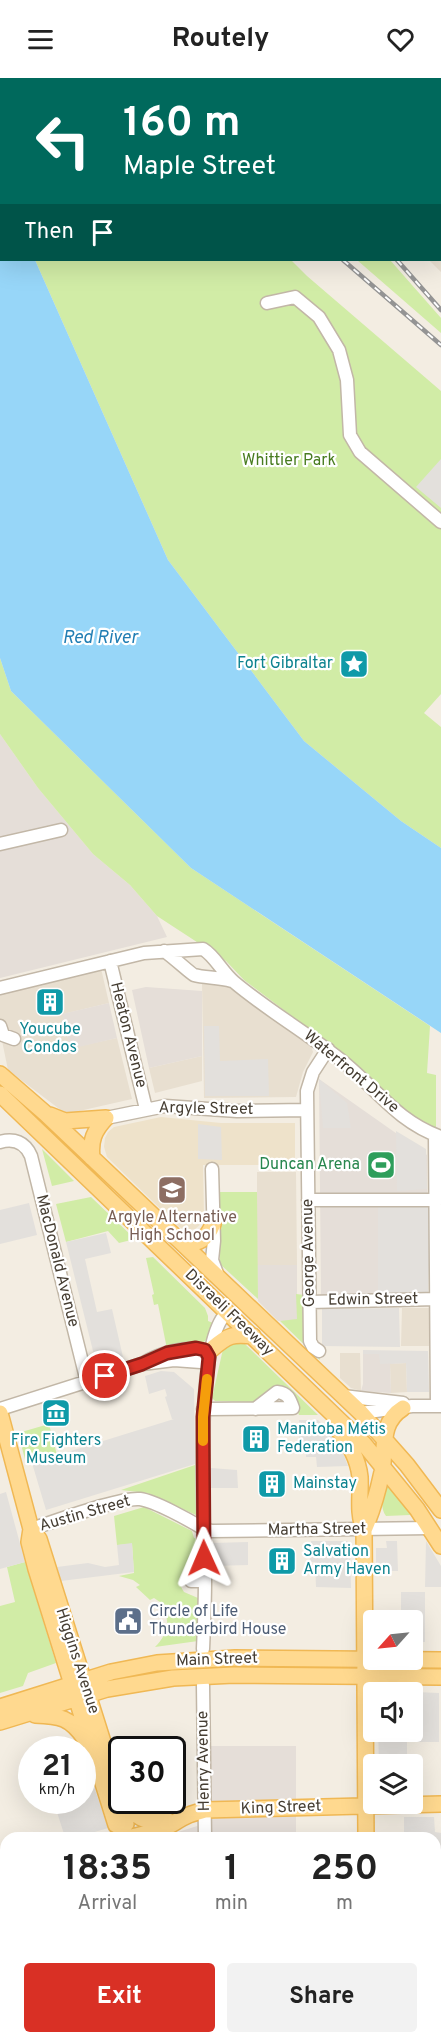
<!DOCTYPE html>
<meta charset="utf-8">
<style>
:root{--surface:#fff;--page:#f2f2f2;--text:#222;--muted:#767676;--accent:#d93025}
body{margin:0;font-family:Overpass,sans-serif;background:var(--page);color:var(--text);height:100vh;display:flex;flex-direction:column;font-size:22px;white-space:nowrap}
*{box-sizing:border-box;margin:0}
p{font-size:20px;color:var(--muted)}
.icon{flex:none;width:33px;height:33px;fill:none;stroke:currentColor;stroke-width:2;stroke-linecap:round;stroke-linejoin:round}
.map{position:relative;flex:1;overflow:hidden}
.panel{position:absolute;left:0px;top:1754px;width:441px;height:212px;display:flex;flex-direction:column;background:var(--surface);border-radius:18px 18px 0 0;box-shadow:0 6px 24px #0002}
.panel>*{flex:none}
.top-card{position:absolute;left:0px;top:0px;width:441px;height:183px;box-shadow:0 6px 24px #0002;background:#00695c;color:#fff;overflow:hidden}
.needle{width:39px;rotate:243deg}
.buttons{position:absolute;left:363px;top:1532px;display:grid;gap:12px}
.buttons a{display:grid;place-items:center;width:60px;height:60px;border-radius:6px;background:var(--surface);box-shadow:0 6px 24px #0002;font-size:30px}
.speed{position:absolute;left:18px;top:1658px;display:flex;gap:12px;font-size:30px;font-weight:700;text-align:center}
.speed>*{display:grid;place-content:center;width:78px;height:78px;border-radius:50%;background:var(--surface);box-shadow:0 6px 24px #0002;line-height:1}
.speed small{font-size:15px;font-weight:400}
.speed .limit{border:3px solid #111;border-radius:9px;background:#fff;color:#111}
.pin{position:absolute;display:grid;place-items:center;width:51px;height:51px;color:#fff;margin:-26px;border:3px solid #fff;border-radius:50%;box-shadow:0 2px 6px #0007}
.me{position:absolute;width:66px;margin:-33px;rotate:359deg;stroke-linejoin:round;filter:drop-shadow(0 0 4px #0008)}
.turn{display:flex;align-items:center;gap:21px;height:126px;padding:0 24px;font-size:27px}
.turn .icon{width:78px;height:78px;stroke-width:2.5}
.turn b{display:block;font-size:42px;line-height:51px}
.then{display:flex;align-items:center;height:57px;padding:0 24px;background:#0003;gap:12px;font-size:22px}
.eta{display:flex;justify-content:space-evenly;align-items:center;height:102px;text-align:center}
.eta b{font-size:36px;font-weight:700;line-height:42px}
.cta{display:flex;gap:12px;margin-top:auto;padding:12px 24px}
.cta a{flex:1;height:69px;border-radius:6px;background:var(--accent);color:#fff;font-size:24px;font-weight:700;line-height:69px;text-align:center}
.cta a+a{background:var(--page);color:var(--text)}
header{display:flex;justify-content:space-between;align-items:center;height:78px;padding:0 24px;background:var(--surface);font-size:27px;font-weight:700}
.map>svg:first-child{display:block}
.residential{fill:#e8dfd0}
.industrial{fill:#e5ded8}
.education{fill:#eee2ca}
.green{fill:#d1eca6}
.parking{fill:#e3e0dc}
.water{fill:#97d6f8}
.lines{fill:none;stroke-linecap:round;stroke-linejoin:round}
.minor-casing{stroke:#c2b7a7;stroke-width:15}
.major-casing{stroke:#f0b854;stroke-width:18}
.minor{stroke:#fff;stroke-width:12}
.major{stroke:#ffd98f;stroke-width:15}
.rail-casing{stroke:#949494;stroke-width:4.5}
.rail{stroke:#fff;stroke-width:2;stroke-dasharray:7;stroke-linecap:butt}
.route-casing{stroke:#8d1f18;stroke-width:15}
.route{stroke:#d93025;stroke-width:10}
.slow{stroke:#f59e0b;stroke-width:10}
.labels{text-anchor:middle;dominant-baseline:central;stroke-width:4.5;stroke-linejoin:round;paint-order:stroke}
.park-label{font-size:16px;fill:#487c20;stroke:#fff}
.culture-label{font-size:16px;fill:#0d838f;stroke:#fff;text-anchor:start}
.street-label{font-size:16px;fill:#453d32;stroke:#fff}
.leisure-label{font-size:16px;fill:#27864d;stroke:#fff;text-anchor:end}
.education-label{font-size:16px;fill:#785e54;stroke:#fff}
.service-label{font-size:16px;fill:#4e5e75;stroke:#fff;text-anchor:start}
.water-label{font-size:18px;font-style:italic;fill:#207db3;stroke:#fff}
</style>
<header><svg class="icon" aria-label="menu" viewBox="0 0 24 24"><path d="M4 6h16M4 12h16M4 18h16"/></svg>Routely<svg class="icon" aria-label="heart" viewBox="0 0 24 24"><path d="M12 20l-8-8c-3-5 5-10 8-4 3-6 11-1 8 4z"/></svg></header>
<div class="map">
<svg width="441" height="1964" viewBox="0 0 441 1964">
<rect width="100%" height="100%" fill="#f3ede2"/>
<path class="residential" d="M310,0H441V194L429,182H440V2Z
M100,886L109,925L63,936L70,970L117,960L132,1021L66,1036L8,992L0,953V912Z
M202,904L222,906L230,910L311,968L313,974L303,994L296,1019L204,1020Z
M202,978V1003L155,1015L149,990Z
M257,1094H296L297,1187H257Z
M402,1230H429V1268H401Z
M340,1275H360L361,1313L351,1310L340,1300Z
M406,1285L407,1314L391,1315L390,1286Z"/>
<path class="industrial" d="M0,656L38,710L93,776L130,807L157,838L167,859L0,900Z
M146,909L202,913V978L149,990L132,912Z
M109,925L117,960L70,971L62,936Z
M319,1001L427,1077L428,1216L321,1218Z
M257,1187H297V1243H278L258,1223Z
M406,1273V1285L390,1286L391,1315L361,1313L363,1306V1274Z
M210,1668H296V1759L159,1760L210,1744Z
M0,1891H6V1959H114V1964H0Z"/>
<path class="education" d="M161,1039L221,1045H295V1087H203L204,1137L201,1146L195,1151L186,1152L179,1149L107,1079L104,1069L105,1060L108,1054L114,1049Z"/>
<path class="green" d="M35,182H291L307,198L441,313V616L424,635L441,649V770L401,743L304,663L168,482Z
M357,182H390L441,240V255Z
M0,580L11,613L191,790L430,948L427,995L436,997V1050L399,1031L350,982L244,902L226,883L157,838L130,807L93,776L38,710L0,656Z
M42,1071L74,1103L52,1108Z
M219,1114H257L258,1221L220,1186Z
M91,1119L135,1161L119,1165L108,1153L66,1164L56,1126Z
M153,1179L205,1230L208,1238V1243L213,1245C206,1274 193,1268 167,1271L158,1226L154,1227L152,1217L154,1216L146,1180Z
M296,1216L305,1217V1261L320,1274V1282L280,1243L297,1241Z
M229,1263L243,1264L318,1337H299L291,1316L255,1324L215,1323L212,1320L223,1271Z
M49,1346L57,1377L26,1385L18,1355Z
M195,1387L196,1437L147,1415L121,1412Z
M388,1408L411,1436L410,1437L386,1438C379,1429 383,1416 388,1408Z
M144,1429L192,1453L194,1460L197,1461C197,1468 197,1474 194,1481C187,1495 172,1496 184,1514L198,1520V1563L155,1569C164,1560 171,1548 165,1536C162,1528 161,1535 163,1526L154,1520L150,1522L136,1509L140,1507L133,1502L119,1498L134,1495L132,1466L117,1467L114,1438Z
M25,1484L56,1585L28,1595L23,1608L0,1615V1528L15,1524L7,1489Z"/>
<path class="parking" d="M441,381V430L416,409Z
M204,948H219L220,983L268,981L269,1018H205Z
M319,1001L347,1025L351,1050H323Z
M198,1046L221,1049L222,1082L198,1081Z
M396,1053L426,1071L427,1111L397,1113Z
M29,1125L37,1157L0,1166V1132Z
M431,1127L428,1216L378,1217V1129Z
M106,1155L111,1175L85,1181L97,1234L112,1231L123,1279L96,1285L66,1164Z
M399,1230L400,1269L322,1268V1231Z
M363,1272L428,1273L429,1314H407L406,1285L380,1286L379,1276H363Z
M161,1293L174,1294L194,1311L195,1386L46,1432L32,1385L174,1341H172L165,1319L167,1318L165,1311L149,1316L145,1298Z
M299,1342H318L329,1353L341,1370L348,1388L317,1389L316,1379H306V1368L302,1361L299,1360Z
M211,1390L237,1392L238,1410H211Z
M6,1414L25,1484L0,1491V1416Z
M311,1463H347L350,1467L351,1510L316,1509L315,1484H310Z
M386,1463H397L398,1493H376V1470H387Z
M426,1463L441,1488V1509H425Z
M248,1464V1487L212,1488V1465Z
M132,1465L134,1494L61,1503L57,1489L88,1485L105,1489L119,1487L117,1467Z
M401,1514H425V1564H413L412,1542H401Z
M413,1614L439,1615V1664H407V1686H379L378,1653H412Z
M89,1694L108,1750L78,1759H65L53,1722H82L83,1696Z
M404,1739H434L435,1754L441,1755V1788H435V1760L407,1758L404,1755Z"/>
<path class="water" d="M0,95L2,182H35L168,482L304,663L401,743L441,770V955L191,790L11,613L0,580Z"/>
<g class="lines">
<g class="minor-casing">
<path id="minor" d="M440,29L441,28
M267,225L295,219L319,239L339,272L347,302L350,357L360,374L441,444
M0,766L61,752
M164,873C171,877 190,895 194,897C205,900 219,899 232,903
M110,883L146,1031
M0,910L144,875L203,871C215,878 222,894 234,904C266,931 304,953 337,979C373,1006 395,1043 441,1059
M0,948L3,957L14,961
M106,1040L165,1028L237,1033L307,1032
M435,1057L437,1328
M0,1064C14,1060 25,1064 31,1078L87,1304
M212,1091L214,1163L212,1182L218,1198
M308,1122H437
M309,1224L437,1221
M319,1273L313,1269L310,1263L307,1013L313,994L328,971
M343,1318L403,1325
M0,1331L142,1286L174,1282L201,1284L209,1279L205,1272C184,1268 160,1275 142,1286
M203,1331H209L293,1330C290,1321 288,1315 277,1314L255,1331
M361,1335L412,1328H441
M31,1451C54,1444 119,1419 140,1421C155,1423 189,1442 204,1451L212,1453L430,1450
M191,1503H205
M203,1571C204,1548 205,1525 205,1502C205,1455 192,1260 228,1234
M203,1607L205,1760
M0,1881H6
M126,1959V1964
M207,1959V1964"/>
</g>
<g class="major-casing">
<path id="major" d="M0,996L45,1035L361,1335L407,1387L441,1432
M0,1016L364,1366L417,1431L441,1468
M50,1037L65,1043L106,1040
M92,1080C90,1062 94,1053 106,1040
M183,1166C199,1166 207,1161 213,1146
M212,1271C228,1257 232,1256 253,1258
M0,1335L31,1451L29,1464L36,1491L116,1747L122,1749
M335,1348C348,1363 358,1379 360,1399C361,1419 357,1433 364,1452L366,1760
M31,1451L39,1461L120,1718L126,1746L122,1749L123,1758
M364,1452C372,1434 378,1413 382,1394C386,1370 379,1345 403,1330
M0,1629L111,1594L157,1585L235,1580L441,1582
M35,1637C60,1638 70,1639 85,1661
M0,1644L107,1611L173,1600L234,1597L441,1599
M123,1722C134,1739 145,1746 165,1740
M127,1760C141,1757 161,1753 174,1745C187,1737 190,1736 205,1732L441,1726
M435,1850H441
M368,1959V1964"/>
</g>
<use href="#minor" class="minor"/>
<use href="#major" class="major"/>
<g class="rail-casing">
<path id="rail" d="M185,0L186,2
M282,0L283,2
M343,182L441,267
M397,182L441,232"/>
</g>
<use href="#rail" class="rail"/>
</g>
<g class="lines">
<g class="route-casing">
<path id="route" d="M105,1298L142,1286L167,1275L196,1270L205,1272L209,1279L203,1339L204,1480"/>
</g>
<use href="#route" class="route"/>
<path class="slow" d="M203,1363V1339L207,1301"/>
</g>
<defs>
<g id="sight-square" transform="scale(1.5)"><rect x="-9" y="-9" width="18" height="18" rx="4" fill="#0f9aa8" stroke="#fff"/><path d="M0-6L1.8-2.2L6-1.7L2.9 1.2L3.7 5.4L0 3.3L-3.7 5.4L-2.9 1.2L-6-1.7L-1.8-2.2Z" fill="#fff"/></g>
<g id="building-square" transform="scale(1.5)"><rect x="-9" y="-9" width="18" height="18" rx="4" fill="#0f9aa8" stroke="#fff"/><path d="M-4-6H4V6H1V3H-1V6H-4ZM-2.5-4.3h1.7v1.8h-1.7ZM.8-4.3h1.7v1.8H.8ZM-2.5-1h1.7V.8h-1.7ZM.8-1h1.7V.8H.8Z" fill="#fff"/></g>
<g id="stadium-square" transform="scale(1.5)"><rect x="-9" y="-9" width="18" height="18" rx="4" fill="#2e9e5b" stroke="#fff"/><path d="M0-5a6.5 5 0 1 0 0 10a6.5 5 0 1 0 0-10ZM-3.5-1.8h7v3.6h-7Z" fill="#fff"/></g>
<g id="school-square" transform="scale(1.5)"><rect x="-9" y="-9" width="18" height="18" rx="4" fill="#8d6e63" stroke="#fff"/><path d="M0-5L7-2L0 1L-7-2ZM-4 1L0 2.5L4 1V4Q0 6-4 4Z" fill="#fff"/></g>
<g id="museum-square" transform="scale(1.5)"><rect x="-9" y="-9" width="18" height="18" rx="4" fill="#0f9aa8" stroke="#fff"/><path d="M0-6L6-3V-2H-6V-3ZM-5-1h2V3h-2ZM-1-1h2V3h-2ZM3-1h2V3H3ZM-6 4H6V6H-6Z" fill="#fff"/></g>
<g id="civic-square" transform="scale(1.5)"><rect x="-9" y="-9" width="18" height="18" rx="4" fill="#5c6f8a" stroke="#fff"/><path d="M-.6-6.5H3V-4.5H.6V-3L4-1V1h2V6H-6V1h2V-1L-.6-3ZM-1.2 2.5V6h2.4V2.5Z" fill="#fff"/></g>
</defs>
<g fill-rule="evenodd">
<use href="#sight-square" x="354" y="586"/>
<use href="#building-square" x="50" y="924"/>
<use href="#stadium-square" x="381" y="1087"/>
<use href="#school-square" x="172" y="1112"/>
<use href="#museum-square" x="56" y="1335"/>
<use href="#building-square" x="256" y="1361"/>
<use href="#building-square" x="272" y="1406"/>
<use href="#building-square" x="282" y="1483"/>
<use href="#civic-square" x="128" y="1543"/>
</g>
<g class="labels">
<g class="park-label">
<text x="289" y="383">Whittier Park</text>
</g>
<g class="culture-label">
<text x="333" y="586" text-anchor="end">Fort Gibraltar</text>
<text x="50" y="952" text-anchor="middle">Youcube<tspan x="50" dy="18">Condos</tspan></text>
<text x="277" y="1352">Manitoba Métis<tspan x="277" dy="18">Federation</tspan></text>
<text x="56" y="1363" text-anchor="middle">Fire Fighters<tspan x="56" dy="18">Museum</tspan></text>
<text x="293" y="1406">Mainstay</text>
<text x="303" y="1474">Salvation<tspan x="303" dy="18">Army Haven</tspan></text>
</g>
<g class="street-label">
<text transform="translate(128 957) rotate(76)">Heaton Avenue</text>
<text transform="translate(351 994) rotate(40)">Waterfront Drive</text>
<text transform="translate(206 1031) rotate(1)">Argyle Street</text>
<text transform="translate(309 1175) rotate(-91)">George Avenue</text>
<text transform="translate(57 1183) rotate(76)">MacDonald Avenue</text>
<text transform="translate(373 1222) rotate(-1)">Edwin Street</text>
<text transform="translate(229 1235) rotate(44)">Disraeli Freeway</text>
<text transform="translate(85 1436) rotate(-16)">Austin Street</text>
<text transform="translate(317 1452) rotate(-1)">Martha Street</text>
<text transform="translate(217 1582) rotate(-2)">Main Street</text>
<text transform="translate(77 1583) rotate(72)">Higgins Avenue</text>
<text transform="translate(204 1683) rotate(-91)">Henry Avenue</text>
<text transform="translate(281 1730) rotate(-2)">King Street</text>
</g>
<g class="leisure-label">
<text x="360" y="1087">Duncan Arena</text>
</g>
<g class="education-label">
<text x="172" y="1140">Argyle Alternative<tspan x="172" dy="18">High School</tspan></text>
</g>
<g class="service-label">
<text x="149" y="1534">Circle of Life<tspan x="149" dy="18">Thunderbird House</tspan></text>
</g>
<g class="water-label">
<text x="100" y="560">Red River</text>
</g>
</g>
</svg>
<div class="buttons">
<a><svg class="needle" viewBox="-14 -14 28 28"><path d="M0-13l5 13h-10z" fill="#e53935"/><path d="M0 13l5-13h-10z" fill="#767676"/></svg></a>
<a><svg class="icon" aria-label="sound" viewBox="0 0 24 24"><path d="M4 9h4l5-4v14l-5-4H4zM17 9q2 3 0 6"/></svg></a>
<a><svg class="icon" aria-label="layers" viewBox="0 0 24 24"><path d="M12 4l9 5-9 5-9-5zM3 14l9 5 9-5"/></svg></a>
</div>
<div class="speed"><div>21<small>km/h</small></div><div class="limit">30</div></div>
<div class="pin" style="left:105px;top:1298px;background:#d93025"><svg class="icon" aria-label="arrive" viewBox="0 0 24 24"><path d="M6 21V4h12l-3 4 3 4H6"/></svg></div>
<svg class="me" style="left:204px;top:1480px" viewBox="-20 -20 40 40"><path d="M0-17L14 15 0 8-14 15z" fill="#d93025" stroke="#fff" stroke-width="4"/></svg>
<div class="top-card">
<div class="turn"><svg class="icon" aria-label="left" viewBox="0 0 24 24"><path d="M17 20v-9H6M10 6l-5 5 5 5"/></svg><div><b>160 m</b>Maple Street</div></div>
<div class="then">Then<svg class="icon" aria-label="arrive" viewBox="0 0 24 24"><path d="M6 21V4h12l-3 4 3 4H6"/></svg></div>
</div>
<section class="panel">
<div class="eta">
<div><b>18:35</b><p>Arrival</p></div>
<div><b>1</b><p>min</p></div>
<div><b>250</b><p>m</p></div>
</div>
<div class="cta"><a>Exit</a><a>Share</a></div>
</section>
</div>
